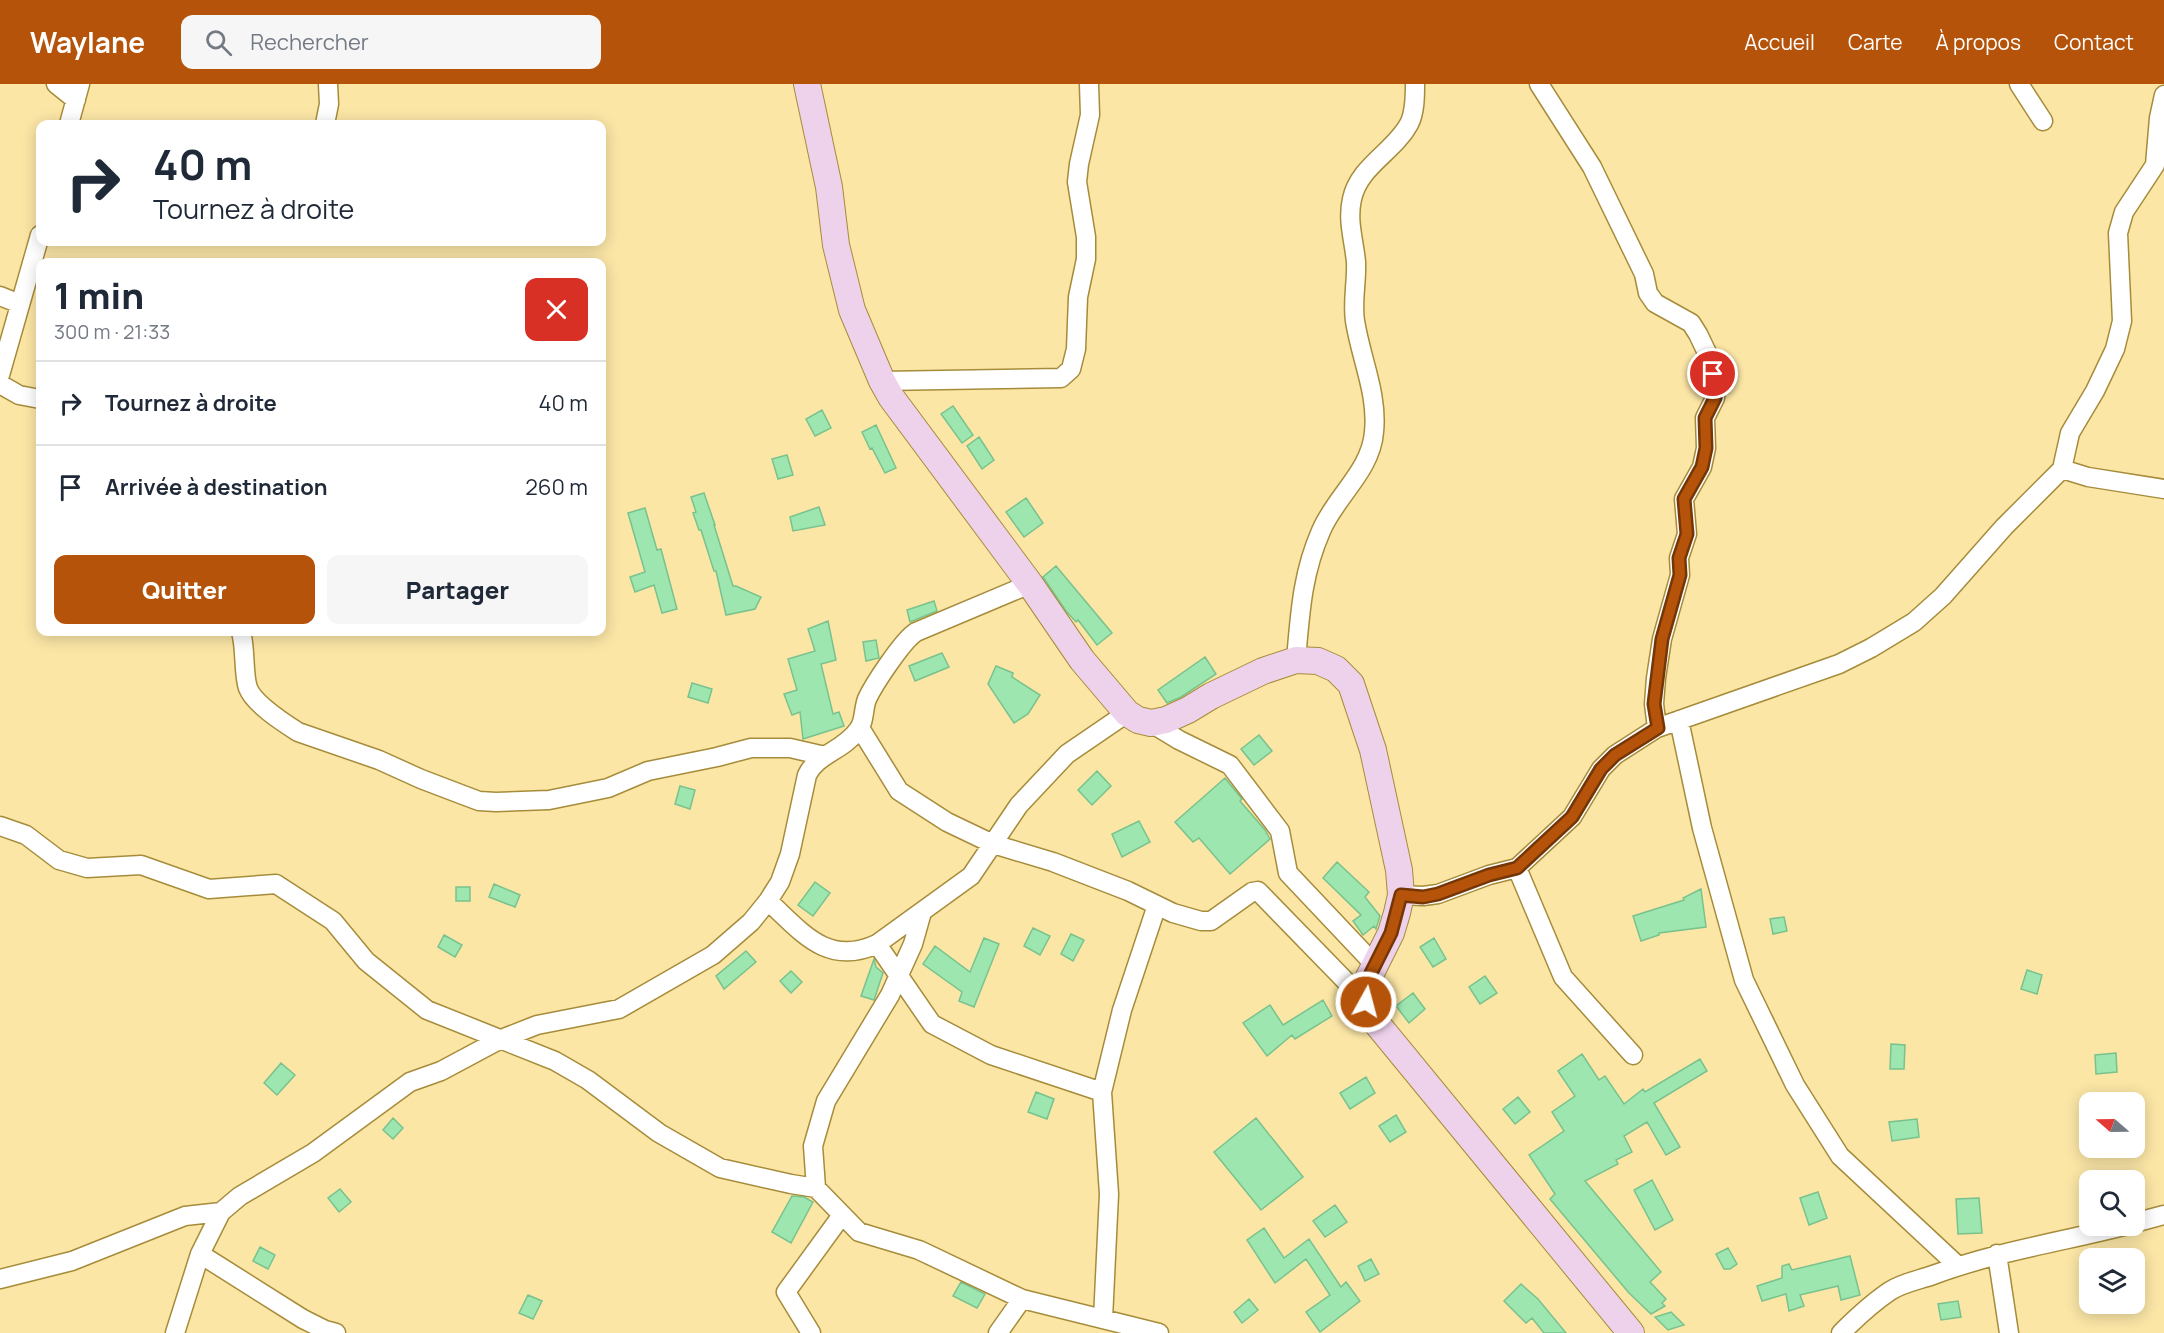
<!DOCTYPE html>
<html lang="fr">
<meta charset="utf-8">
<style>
:root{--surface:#fff;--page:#f6f6f7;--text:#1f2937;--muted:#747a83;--line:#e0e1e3;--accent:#b45309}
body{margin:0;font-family:Manrope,sans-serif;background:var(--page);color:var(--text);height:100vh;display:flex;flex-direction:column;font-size:22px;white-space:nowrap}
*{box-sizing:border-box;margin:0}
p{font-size:20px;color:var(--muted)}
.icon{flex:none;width:33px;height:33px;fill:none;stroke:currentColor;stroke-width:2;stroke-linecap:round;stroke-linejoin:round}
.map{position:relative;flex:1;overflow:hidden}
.sheet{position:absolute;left:36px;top:174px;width:570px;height:378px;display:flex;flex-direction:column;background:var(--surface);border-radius:12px;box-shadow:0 3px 15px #0003}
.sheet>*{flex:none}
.hud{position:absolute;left:36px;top:36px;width:570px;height:126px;border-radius:12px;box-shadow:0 3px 15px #0003;background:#fff;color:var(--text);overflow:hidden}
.needle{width:39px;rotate:290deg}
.buttons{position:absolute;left:2079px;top:1008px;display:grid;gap:12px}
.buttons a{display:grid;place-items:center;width:66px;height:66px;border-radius:12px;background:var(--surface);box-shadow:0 3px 15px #0003;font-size:30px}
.pin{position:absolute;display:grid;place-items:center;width:51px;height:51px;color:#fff;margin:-26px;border:3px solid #fff;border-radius:50%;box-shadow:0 2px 6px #0007}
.me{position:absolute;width:66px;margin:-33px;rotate:7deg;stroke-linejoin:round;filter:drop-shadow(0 0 4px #0008)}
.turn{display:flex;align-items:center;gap:21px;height:126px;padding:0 18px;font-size:27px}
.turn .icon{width:78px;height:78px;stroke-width:2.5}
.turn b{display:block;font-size:42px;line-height:51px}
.round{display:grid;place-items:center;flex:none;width:63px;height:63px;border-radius:12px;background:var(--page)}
.summary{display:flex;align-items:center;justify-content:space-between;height:102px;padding:0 18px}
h1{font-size:36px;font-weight:800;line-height:45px}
.primary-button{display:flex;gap:12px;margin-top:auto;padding:12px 18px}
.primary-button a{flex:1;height:69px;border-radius:12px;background:var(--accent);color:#fff;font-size:24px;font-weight:800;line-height:69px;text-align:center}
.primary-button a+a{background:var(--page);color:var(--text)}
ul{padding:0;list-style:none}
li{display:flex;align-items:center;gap:18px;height:84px;padding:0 18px;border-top:2px solid var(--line)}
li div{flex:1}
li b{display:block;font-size:22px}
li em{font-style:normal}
header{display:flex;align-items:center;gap:36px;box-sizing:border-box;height:84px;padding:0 30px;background:var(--accent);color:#fff}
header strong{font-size:28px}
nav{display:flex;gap:33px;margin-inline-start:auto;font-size:21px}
.search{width:420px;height:54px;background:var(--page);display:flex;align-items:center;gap:15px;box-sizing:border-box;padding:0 21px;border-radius:12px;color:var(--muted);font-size:22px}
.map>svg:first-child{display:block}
.building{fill:#9de6b0;stroke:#79c28d;stroke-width:1.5}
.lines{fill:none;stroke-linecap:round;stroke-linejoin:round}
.minor-casing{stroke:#a68c3a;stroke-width:21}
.secondary-casing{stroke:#a68c3a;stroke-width:28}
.minor{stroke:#fff;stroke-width:18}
.secondary{stroke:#eed1eb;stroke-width:26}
.route-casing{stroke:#753606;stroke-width:15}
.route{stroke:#b45309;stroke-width:10}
</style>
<header>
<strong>Waylane</strong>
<div class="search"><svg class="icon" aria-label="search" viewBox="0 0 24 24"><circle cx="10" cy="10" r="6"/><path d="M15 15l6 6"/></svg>Rechercher</div>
<nav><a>Accueil</a><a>Carte</a><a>À propos</a><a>Contact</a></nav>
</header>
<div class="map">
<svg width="2164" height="1249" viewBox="0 0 2164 1249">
<rect width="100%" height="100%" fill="#fbe6a6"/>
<path class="building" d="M953,322L973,351L962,359L941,330Z
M822,326L831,344L815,352L806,335Z
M876,341L896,384L885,389L872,364L870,365L862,348Z
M979,353L994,376L982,385L967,362Z
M787,371L793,391L778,395L772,375Z
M704,409L715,441H714L733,502H736L761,513L755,525L726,531L716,487H714L701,446H699L693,429L696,428L691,413Z
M1026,414L1043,439L1024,453L1006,428Z
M819,423L825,441L793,447L790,433Z
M645,424L657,466L661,465L677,525L662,529L654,501L635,508L630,493L645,488L628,429Z
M1056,482L1112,549L1097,561L1078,536L1076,538L1066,527L1043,493Z
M934,517L937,527L910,538L907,526Z
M828,537L836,576L821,580L833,630L839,628L844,642L803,655L800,628L792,631L784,610L797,606L788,575L815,567L808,545Z
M876,556L879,574L866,577L863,558Z
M942,569L949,583L915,597L909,582Z
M1205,573L1216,590L1181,613L1167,619L1158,606Z
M996,582L1013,589L1012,593L1040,611L1028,630L1014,639L988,600Z
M692,599L712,605L708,619L688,613Z
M1259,651L1272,667L1254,681L1241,665Z
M1097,687L1111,702L1092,721L1078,706Z
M1225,694L1242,715L1240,717L1265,746L1270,755L1230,790L1199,754L1193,758L1175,738Z
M680,702L695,706L690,725L675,720Z
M1139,737L1150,758L1122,773L1112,750Z
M1337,778L1369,808L1365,813L1380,832L1376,845L1374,842L1363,851L1353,837L1361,831L1323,794Z
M815,798L830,809L813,832L798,821Z
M494,800L520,811L515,823L489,813Z
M456,803H470V817H456Z
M1701,805L1706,843L1659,849V851L1641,857L1633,832L1684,816L1683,814Z
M1784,833L1787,847L1773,850L1770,835Z
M1033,844L1050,852L1040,871L1024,862Z
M1071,850L1084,856L1073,877L1061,870Z
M444,851L462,861L455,873L438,863Z
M984,854L999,860L974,923L959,917L962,908L923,880L935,862L970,888Z
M1434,854L1446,875L1433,883L1420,863Z
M746,867L756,878L724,905L716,892Z
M874,875L876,883L883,889L874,916L861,912Z
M2027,886L2042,891L2037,910L2021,905Z
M791,887L802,898L791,909L780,897Z
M1485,892L1497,909L1480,920L1469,903Z
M1413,909L1425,925L1409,939L1396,922Z
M1323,916L1332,932L1295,955L1292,951L1267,972L1243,939L1270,921L1283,941Z
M1891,960L1905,961L1904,985H1890Z
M2116,969L2117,988L2096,990L2095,971Z
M1582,970L1599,996L1605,992L1624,1020L1643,1005L1645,1008L1700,975L1707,987L1654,1019L1680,1063L1666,1071L1647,1038L1624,1052L1632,1068L1616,1076L1618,1080L1585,1097L1661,1188L1650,1198L1666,1215L1662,1219L1665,1222L1651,1230L1629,1209L1550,1115L1555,1110L1529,1071L1564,1047L1552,1028L1575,1012L1558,987Z
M281,979L295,991L277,1011L264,999Z
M1366,993L1375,1009L1350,1025L1340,1009Z
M1036,1008L1054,1015L1047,1035L1028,1028Z
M1518,1013L1530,1028L1515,1040L1503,1025Z
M1396,1031L1406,1048L1390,1058L1379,1042Z
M393,1034L403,1044L393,1055L383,1046Z
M1256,1034L1303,1093L1261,1126L1214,1068Z
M1917,1035L1919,1053L1892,1057L1889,1038Z
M1652,1096L1673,1136L1655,1146L1634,1106Z
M340,1105L351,1118L339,1128L328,1114Z
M1818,1108L1827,1134L1809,1141L1800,1114Z
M792,1112L804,1113L813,1118L791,1159L772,1148Z
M1979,1114L1982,1149L1958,1150L1956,1115Z
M1335,1121L1347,1138L1325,1153L1313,1137Z
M1264,1144L1284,1174L1309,1155L1341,1203L1346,1198L1360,1217L1320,1248L1306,1228L1330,1211L1306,1175L1275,1199L1247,1156Z
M260,1163L275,1171L268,1185L253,1177Z
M1728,1164L1737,1180L1730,1185H1724L1716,1170Z
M1850,1172L1860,1211L1841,1216L1838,1202L1800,1211L1804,1222L1789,1227L1786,1210L1762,1217L1757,1202L1782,1194V1182L1789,1180L1792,1186Z
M1371,1175L1379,1190L1365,1197L1358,1182Z
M961,1198L985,1210L977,1224L953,1212Z
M1521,1200L1538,1215L1566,1249H1544L1532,1234L1526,1239L1504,1217Z
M528,1211L542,1217L533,1235L519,1229Z
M1249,1215L1258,1226L1242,1239L1234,1228Z
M1958,1217L1961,1233L1941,1236L1938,1220Z
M1671,1228L1684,1241L1668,1246L1655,1233Z"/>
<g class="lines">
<g class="minor-casing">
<path id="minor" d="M56,0L76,16
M1539,0L1592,83L1644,190L1648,209L1655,219L1691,239L1698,250L1710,275L1716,305L1715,314L1705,334L1706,364L1702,383L1684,415L1687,450L1679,474L1680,491L1662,555L1656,594L1654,620L1657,644
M2019,0L2043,37
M69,40L80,0
M325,40L329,20L328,0
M0,212L20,220
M0,291L40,151
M882,297L1061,294L1071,285L1076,265L1078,213L1086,175V153L1077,98L1079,80L1090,31L1089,0
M0,300L19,311L40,315
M2062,385L2088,393L2164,405
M241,548C246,565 243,590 248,604C254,620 284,639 298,648L379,676L421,695L463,711L479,717L496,718L549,716L608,704L648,687L717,673L751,664H790L825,672
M1296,576C1300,530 1302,490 1321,447C1335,413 1371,387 1374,348C1378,310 1361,275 1355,237C1352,218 1357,197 1356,178C1354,156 1347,137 1352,115C1359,82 1394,68 1409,40C1415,29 1415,12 1415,0
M1679,636L1702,744L1744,896L1795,1001L1840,1072L1958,1182
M1151,639L1179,656L1230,681L1280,747L1288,789L1374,880
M860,644L899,707L947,738L993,760L1053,778L1128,807L1173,829L1201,837H1211L1252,808L1258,807L1366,918
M0,742L26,751L59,776L87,784L141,781L209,805L276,800L333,837L366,877L427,926L555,977L588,996L659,1049L720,1084L791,1100L816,1104
M1517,784L1563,893L1633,971
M1401,811L1423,812L1438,810L1489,791L1517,784L1572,733L1601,685L1615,671L1657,644L1839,580L1871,564L1914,538L1943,512L2004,443L2062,385L2070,349L2095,307L2115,265L2122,237L2118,149L2124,128L2155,81L2159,34L2164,11
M768,817C802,848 827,883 877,860L971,792L1019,721L1067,670L1127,629
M922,828L913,860L890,911L826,1017L813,1062L816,1104L859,1148L919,1166L1022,1215L1159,1249
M877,860L932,940L991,971L1102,1008
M2134,1139L2164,1131
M200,1170L303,1235L325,1246L336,1249
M1997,1170L2009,1249
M0,1195L72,1177L185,1132L221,1128L240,1112L313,1069L410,998L441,987L499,956L537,941L619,925L713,871L751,838L768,817L780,798L790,770L807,691C817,670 843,667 858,646C865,638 863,625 867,615C874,600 903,556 916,548L1030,500
M1103,1235L1109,1110L1102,1008L1122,926L1157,821
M175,1249L200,1170L221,1128
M811,1249L786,1208L842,1131
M998,1249L1022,1215
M1841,1249C1856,1234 1872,1219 1890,1207C1902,1199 1919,1196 1933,1191C1995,1168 2060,1158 2124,1142"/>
</g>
<g class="secondary-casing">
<path id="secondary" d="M807,0L829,103L836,161L852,226L882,297L891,313L1030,500L1082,576L1127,629L1138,636L1151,639L1166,636L1188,626L1211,612L1263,587L1296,576L1318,577L1336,585L1351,600L1373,666L1399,786L1401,811L1397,829L1391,849L1365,901L1366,918L1374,936L1631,1249"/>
</g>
<use href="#minor" class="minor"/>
<use href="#secondary" class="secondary"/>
</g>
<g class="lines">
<g class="route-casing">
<path id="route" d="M1366,918L1365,901L1391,849L1401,811L1423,813L1438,810L1489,791L1517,784L1572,733L1601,685L1615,671L1658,644L1654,620L1662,555L1680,491L1679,474L1687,450L1684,415L1702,383L1706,364L1705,334L1715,314L1716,304L1713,290"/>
</g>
<use href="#route" class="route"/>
</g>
</svg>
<div class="buttons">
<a><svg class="needle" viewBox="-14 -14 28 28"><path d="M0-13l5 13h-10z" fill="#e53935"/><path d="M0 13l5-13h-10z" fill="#747a83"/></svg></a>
<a><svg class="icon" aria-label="search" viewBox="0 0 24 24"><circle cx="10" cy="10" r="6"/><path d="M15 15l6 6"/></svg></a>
<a><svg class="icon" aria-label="layers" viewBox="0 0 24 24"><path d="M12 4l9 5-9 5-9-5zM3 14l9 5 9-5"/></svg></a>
</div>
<div class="pin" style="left:1713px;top:290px;background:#d93025"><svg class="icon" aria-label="arrive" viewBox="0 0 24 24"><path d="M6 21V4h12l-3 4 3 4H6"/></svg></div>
<svg class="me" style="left:1366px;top:918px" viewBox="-20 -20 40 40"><circle r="17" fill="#b45309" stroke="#fff" stroke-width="3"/><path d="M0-11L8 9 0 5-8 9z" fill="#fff"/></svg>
<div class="hud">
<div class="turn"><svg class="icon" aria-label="right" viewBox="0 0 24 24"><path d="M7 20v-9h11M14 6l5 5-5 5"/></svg><div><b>40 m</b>Tournez à droite</div></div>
</div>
<section class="sheet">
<div class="summary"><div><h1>1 min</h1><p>300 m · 21:33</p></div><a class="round" style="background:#d93025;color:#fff"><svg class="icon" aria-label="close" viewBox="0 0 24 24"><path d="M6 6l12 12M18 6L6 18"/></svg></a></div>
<ul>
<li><svg class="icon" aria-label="right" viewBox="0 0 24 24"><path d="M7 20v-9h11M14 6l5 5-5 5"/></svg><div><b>Tournez à droite</b></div><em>40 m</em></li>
<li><svg class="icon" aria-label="arrive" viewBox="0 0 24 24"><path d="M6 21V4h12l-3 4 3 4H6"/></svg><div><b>Arrivée à destination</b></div><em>260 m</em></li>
</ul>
<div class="primary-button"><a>Quitter</a><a>Partager</a></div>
</section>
</div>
